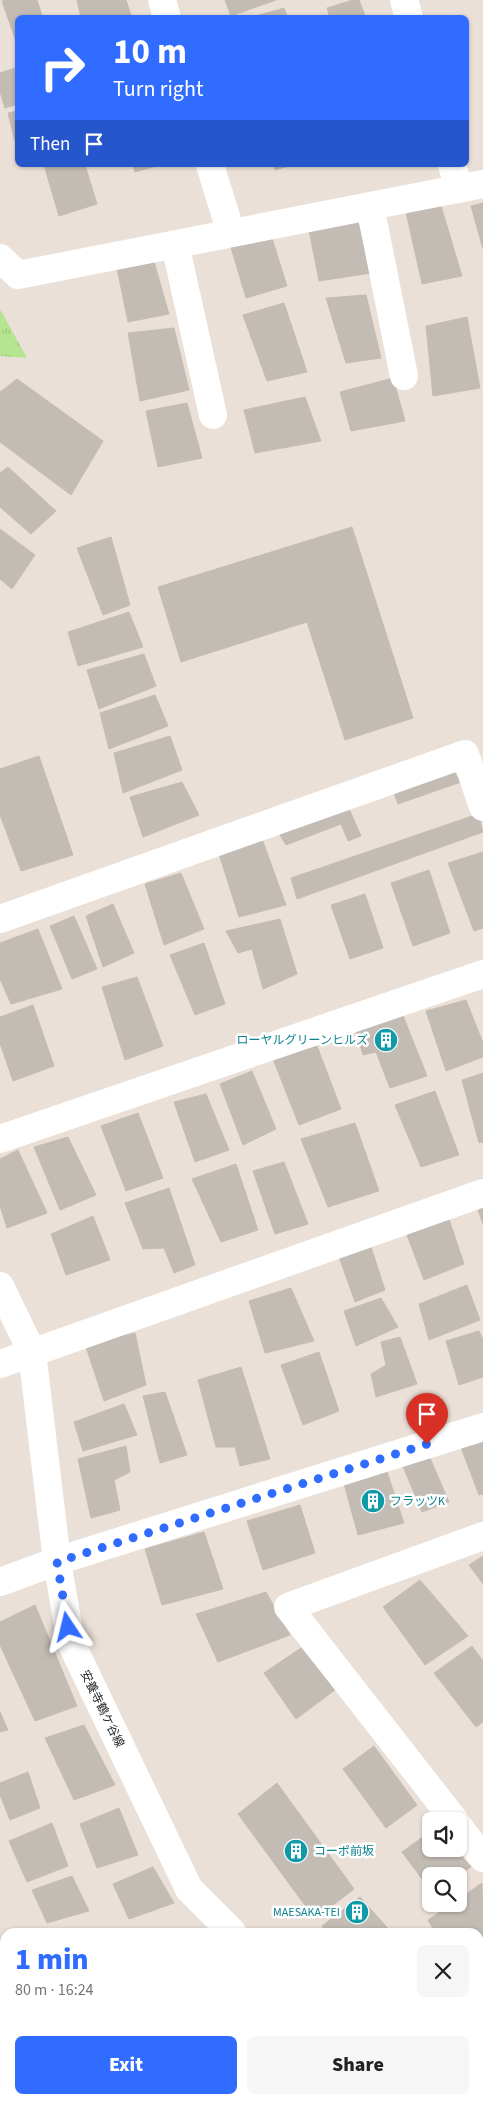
<!DOCTYPE html>
<meta charset="utf-8">
<style>
:root{--surface:#fff;--page:#f6f6f6;--text:#222;--muted:#767676;--accent:#306cff}
body{margin:0;font-family:"Source Sans 3","Noto Sans JP",sans-serif;background:var(--page);color:var(--text);height:100vh;display:flex;flex-direction:column;font-size:19px;white-space:nowrap}
*{box-sizing:border-box;margin:0}
p{font-size:16px;color:var(--muted)}
.icon{flex:none;width:28px;height:28px;fill:none;stroke:currentColor;stroke-width:2;stroke-linecap:round;stroke-linejoin:round}
.map{position:relative;flex:1;overflow:hidden}
.details{position:absolute;left:0px;top:1928px;width:484px;height:176px;display:flex;flex-direction:column;background:var(--surface);border-radius:15px 15px 0 0;box-shadow:0 1px 4px #0004}
.details>*{flex:none}
.top-card{position:absolute;left:15px;top:15px;width:454px;height:152px;border-radius:8px;box-shadow:0 1px 4px #0004;background:#306cff;color:#fff;overflow:hidden}
.fabs{position:absolute;left:422px;top:1812px;display:grid;gap:10px}
.fabs a{display:grid;place-items:center;width:45px;height:45px;border-radius:8px;background:var(--surface);box-shadow:0 1px 4px #0004;font-size:25px}
.pin{position:absolute;display:grid;place-items:center;width:42px;height:42px;color:#fff;margin:-51px -21px;border-radius:50% 50% 50% 0;rotate:-45deg;box-shadow:0 0 5px #0007}
.pin .icon{rotate:45deg}
.me{position:absolute;width:55px;margin:-28px;rotate:350deg;stroke-linejoin:round;filter:drop-shadow(0 0 4px #0008)}
.turn{display:flex;align-items:center;gap:18px;height:105px;padding:0 15px;font-size:22px}
.turn .icon{width:65px;height:65px;stroke-width:2.5}
.turn b{display:block;font-size:35px;line-height:42px}
.then{display:flex;align-items:center;height:48px;padding:0 15px;background:#0003;gap:10px;font-size:19px}
.round{display:grid;place-items:center;flex:none;width:52px;height:52px;border-radius:8px;background:var(--page)}
.head{display:flex;align-items:center;justify-content:space-between;height:85px;padding:0 15px}
h1{font-size:30px;font-weight:800;line-height:38px;color:var(--accent)}
.cta{display:flex;gap:10px;margin-top:auto;padding:10px 15px}
.cta a{flex:1;height:58px;border-radius:8px;background:var(--accent);color:#fff;font-size:20px;font-weight:800;line-height:58px;text-align:center}
.cta a+a{background:var(--page);color:var(--text)}
.map>svg:first-child{display:block}
.park{fill:url(#park-tufts)}
.building{fill:#c2bcb4;stroke:#c6bcb2}
.lines{fill:none;stroke-linecap:round;stroke-linejoin:round}
.minor{stroke:#fff;stroke-width:28}
.route{stroke:#306cff;stroke-width:9;stroke-dasharray:0 16.2}
.labels{text-anchor:middle;dominant-baseline:central;stroke-width:5;stroke-linejoin:round;paint-order:stroke}
.culture-label{font-size:12px;fill:#0d838f;stroke:#fff;text-anchor:end}
.street-label{font-size:12px;fill:#272727;stroke:#fff}
</style>
<div class="map">
<svg width="483" height="2103" viewBox="0 0 483 2103">
<defs>
<pattern id="park-tufts" width="24" height="20" patternUnits="userSpaceOnUse" patternTransform="scale(1.25)"><rect width="24" height="20" fill="#b6e591"/><path d="M3 7l-1-3M5 7V3M7 7l1-3M15 17l-1-3M17 17v-4M19 17l1-3" fill="none" stroke="#9cc47d"/></pattern>
</defs>
<rect width="100%" height="100%" fill="#ebe0d7"/>
<path class="park" d="M0,309L27,358L0,356Z"/>
<path class="building" d="M5,0H37L43,18H18V47L2,1Z
M77,0H126L132,18H81Z
M225,0H276L231,16Z
M353,0H359L366,18H330L327,8Z
M284,8L288,18H249Z
M18,67V104L5,108L0,92V73Z
M18,111V149H17L8,113Z
M44,165H85L97,204L59,216Z
M133,165H160L135,172Z
M274,165H292L275,170Z
M483,203V249L471,206Z
M441,206L462,276L422,284L406,212Z
M358,221L371,273L319,281L309,230Z
M271,235L287,286L246,298L230,244Z
M153,258L169,314L128,322L117,268Z
M366,295L381,358L346,363L326,298Z
M284,303L307,372L267,381L243,315Z
M467,317L480,388L433,396L426,326Z
M174,328L189,390L140,401L128,333Z
M393,378L405,421L351,431L340,392Z
M17,379L103,441L71,495L0,442V392Z
M305,397L321,441L255,453L244,410Z
M187,403L202,458L158,467L146,411Z
M8,467L56,511L31,534L0,507V473Z
M352,527L413,718L345,740L307,622L181,662L158,587Z
M0,529L35,555L12,589L0,579Z
M111,537L130,605L103,615L77,548Z
M129,612L143,647L78,666L68,632Z
M144,654L156,686L99,709L87,670Z
M155,695L168,726L109,749L100,713Z
M170,736L182,770L123,793L114,753Z
M39,756L73,855L21,871L0,815V769Z
M450,766L461,782L398,804L392,787Z
M182,782L199,815L143,837L130,797Z
M347,804L361,836L348,841L341,824L286,845L277,830Z
M478,814L483,832L297,899L291,878Z
M262,839L286,905L239,917L219,854Z
M483,852V928L474,931L448,863Z
M429,870L450,933L413,946L391,883Z
M181,873L204,929L164,945L145,884Z
M365,894L383,948L350,959L331,905Z
M113,904L134,953L103,967L86,916Z
M74,916L97,969L72,979L50,926Z
M280,919L297,974L263,989L252,949L238,953L226,931Z
M38,929L62,989L11,1004L0,979V943Z
M204,943L225,1004L195,1015L170,955Z
M137,977L163,1046L125,1060L102,987Z
M466,1000L483,1043V1057L446,1071L426,1011Z
M33,1005L54,1066L13,1081L0,1043V1017Z
M402,1013L427,1076L390,1088L376,1052L363,1055L355,1028Z
M317,1046L341,1109L299,1125L273,1059Z
M252,1071L276,1129L243,1145L220,1084Z
M483,1073V1142L479,1143L462,1080Z
M435,1091L459,1155L421,1167L395,1105Z
M206,1094L229,1150L195,1162L174,1102Z
M138,1113L163,1178L126,1191L101,1126Z
M355,1123L379,1191L328,1207L301,1139Z
M68,1137L96,1195L60,1210L34,1147Z
M18,1150L47,1213L7,1228L0,1206V1159Z
M284,1162L308,1224L275,1234L253,1171Z
M236,1164L258,1230L221,1242L192,1179Z
M169,1188L195,1265L174,1273L164,1248L143,1249L125,1203Z
M483,1202V1224L476,1204Z
M93,1216L110,1260L66,1275L51,1234Z
M448,1216L464,1264L424,1280L405,1230Z
M370,1244L385,1290L355,1302L337,1251Z
M467,1285L480,1320L429,1340L419,1304Z
M291,1288L314,1341L265,1353L249,1301Z
M381,1298L398,1327L356,1346L344,1311Z
M479,1331L483,1340V1377L459,1385L446,1341Z
M135,1333L146,1385L104,1401L85,1344Z
M400,1337L417,1384L376,1397L371,1374L386,1365L381,1342Z
M319,1352L339,1411L303,1425L281,1365Z
M241,1367L270,1459L240,1466L235,1447H216L198,1380Z
M165,1392L187,1455L160,1463L143,1396Z
M124,1404L137,1435L83,1451L74,1422Z
M483,1435V1494L479,1495L459,1442Z
M126,1446L130,1472L114,1480L120,1510L91,1518L78,1459Z
M430,1458L449,1502L422,1512L402,1464Z
M386,1469L404,1523L358,1535L343,1480Z
M300,1505L315,1553L263,1570L247,1521Z
M204,1532L223,1589L162,1605L145,1549Z
M483,1556V1584L469,1565Z
M420,1580L468,1636L425,1665L383,1607Z
M266,1592L290,1635L218,1662L196,1614Z
M35,1605L77,1706L35,1721L0,1645V1622Z
M472,1646L483,1661V1722L476,1727L434,1673Z
M301,1648L335,1690L296,1719L264,1673Z
M0,1712L8,1730L0,1732Z
M84,1725L115,1785L74,1800L45,1738Z
M374,1746L417,1805L386,1828L343,1769Z
M28,1772L40,1808L10,1820L0,1795V1783Z
M277,1783L354,1889L315,1919L238,1814Z
M119,1808L138,1855L97,1868L80,1824Z
M52,1823L68,1866L27,1882L9,1841Z
M431,1831V1849H455L471,1867L457,1876H431V1891L402,1852Z
M153,1867L174,1903L129,1919L113,1884Z
M72,1876L89,1911L47,1923L32,1890Z
M482,1883L483,1950L479,1944V1932H435L428,1920L452,1904H459V1899Z
M360,1897L391,1932H327L322,1926Z
M0,2011L5,2026V2043L0,2044Z
M5,2059V2099H44L46,2103H0V2060Z
M483,2073V2103H463L461,2099H479V2075Z
M166,2099H181L183,2103H150Z
M214,2099H254L242,2103H215Z
M295,2099H304L305,2103H283Z"/>
<g class="lines">
<path class="minor" d="M162,0L167,18
M404,0L409,18
M210,165L231,233
M452,165L459,189
M370,206L404,376
M175,244L213,415
M0,258L18,275L483,184
M0,919L465,754L483,807
M0,1139L483,974
M0,1286L32,1352L57,1561L71,1643L189,1889L232,1932
M0,1364L483,1193
M0,1582L57,1561L483,1427
M455,1821L288,1607L483,1536
M459,1827L483,1858
M0,1959L5,1970
M479,2038L483,2034
M63,2099L65,2103
M413,2103L417,2099"/>
</g>
<g class="lines">
<path class="route" d="M68,1627L57,1562L427,1444"/>
</g>
<defs>
<g id="building-disc" transform="scale(1.25)"><circle r="9.5" fill="#0f9aa8" stroke="#fff"/><path d="M-4-6H4V6H1V3H-1V6H-4ZM-2.5-4.3h1.7v1.8h-1.7ZM.8-4.3h1.7v1.8H.8ZM-2.5-1h1.7V.8h-1.7ZM.8-1h1.7V.8H.8Z" fill="#fff"/></g>
</defs>
<g fill-rule="evenodd">
<use href="#building-disc" x="386" y="1040"/>
<use href="#building-disc" x="373" y="1501"/>
<use href="#building-disc" x="296" y="1851"/>
<use href="#building-disc" x="357" y="1912"/>
</g>
<g class="labels">
<g class="culture-label">
<text x="368" y="1040">ローヤルグリーンヒルズ</text>
<text x="390" y="1501" text-anchor="start">フラッツK</text>
<text x="314" y="1851" text-anchor="start">コーポ前坂</text>
<text x="340" y="1912">MAESAKA-TEI</text>
</g>
<g class="street-label">
<text transform="translate(102 1709) rotate(64)">安養寺鶴ケ谷線</text>
</g>
</g>
</svg>
<div class="fabs">
<a><svg class="icon" aria-label="sound" viewBox="0 0 24 24"><path d="M4 9h4l5-4v14l-5-4H4zM17 9q2 3 0 6"/></svg></a>
<a><svg class="icon" aria-label="search" viewBox="0 0 24 24"><circle cx="10" cy="10" r="6"/><path d="M15 15l6 6"/></svg></a>
</div>
<div class="pin" style="left:427px;top:1444px;background:#d93025"><svg class="icon" aria-label="arrive" viewBox="0 0 24 24"><path d="M6 21V4h12l-3 4 3 4H6"/></svg></div>
<svg class="me" style="left:68px;top:1627px" viewBox="-20 -20 40 40"><path d="M0-17L14 15 0 8-14 15z" fill="#306cff" stroke="#fff" stroke-width="4"/></svg>
<div class="top-card">
<div class="turn"><svg class="icon" aria-label="right" viewBox="0 0 24 24"><path d="M7 20v-9h11M14 6l5 5-5 5"/></svg><div><b>10 m</b>Turn right</div></div>
<div class="then">Then<svg class="icon" aria-label="arrive" viewBox="0 0 24 24"><path d="M6 21V4h12l-3 4 3 4H6"/></svg></div>
</div>
<section class="details">
<div class="head"><div><h1>1 min</h1><p>80 m · 16:24</p></div><a class="round"><svg class="icon" aria-label="close" viewBox="0 0 24 24"><path d="M6 6l12 12M18 6L6 18"/></svg></a></div>
<div class="cta"><a>Exit</a><a>Share</a></div>
</section>
</div>
